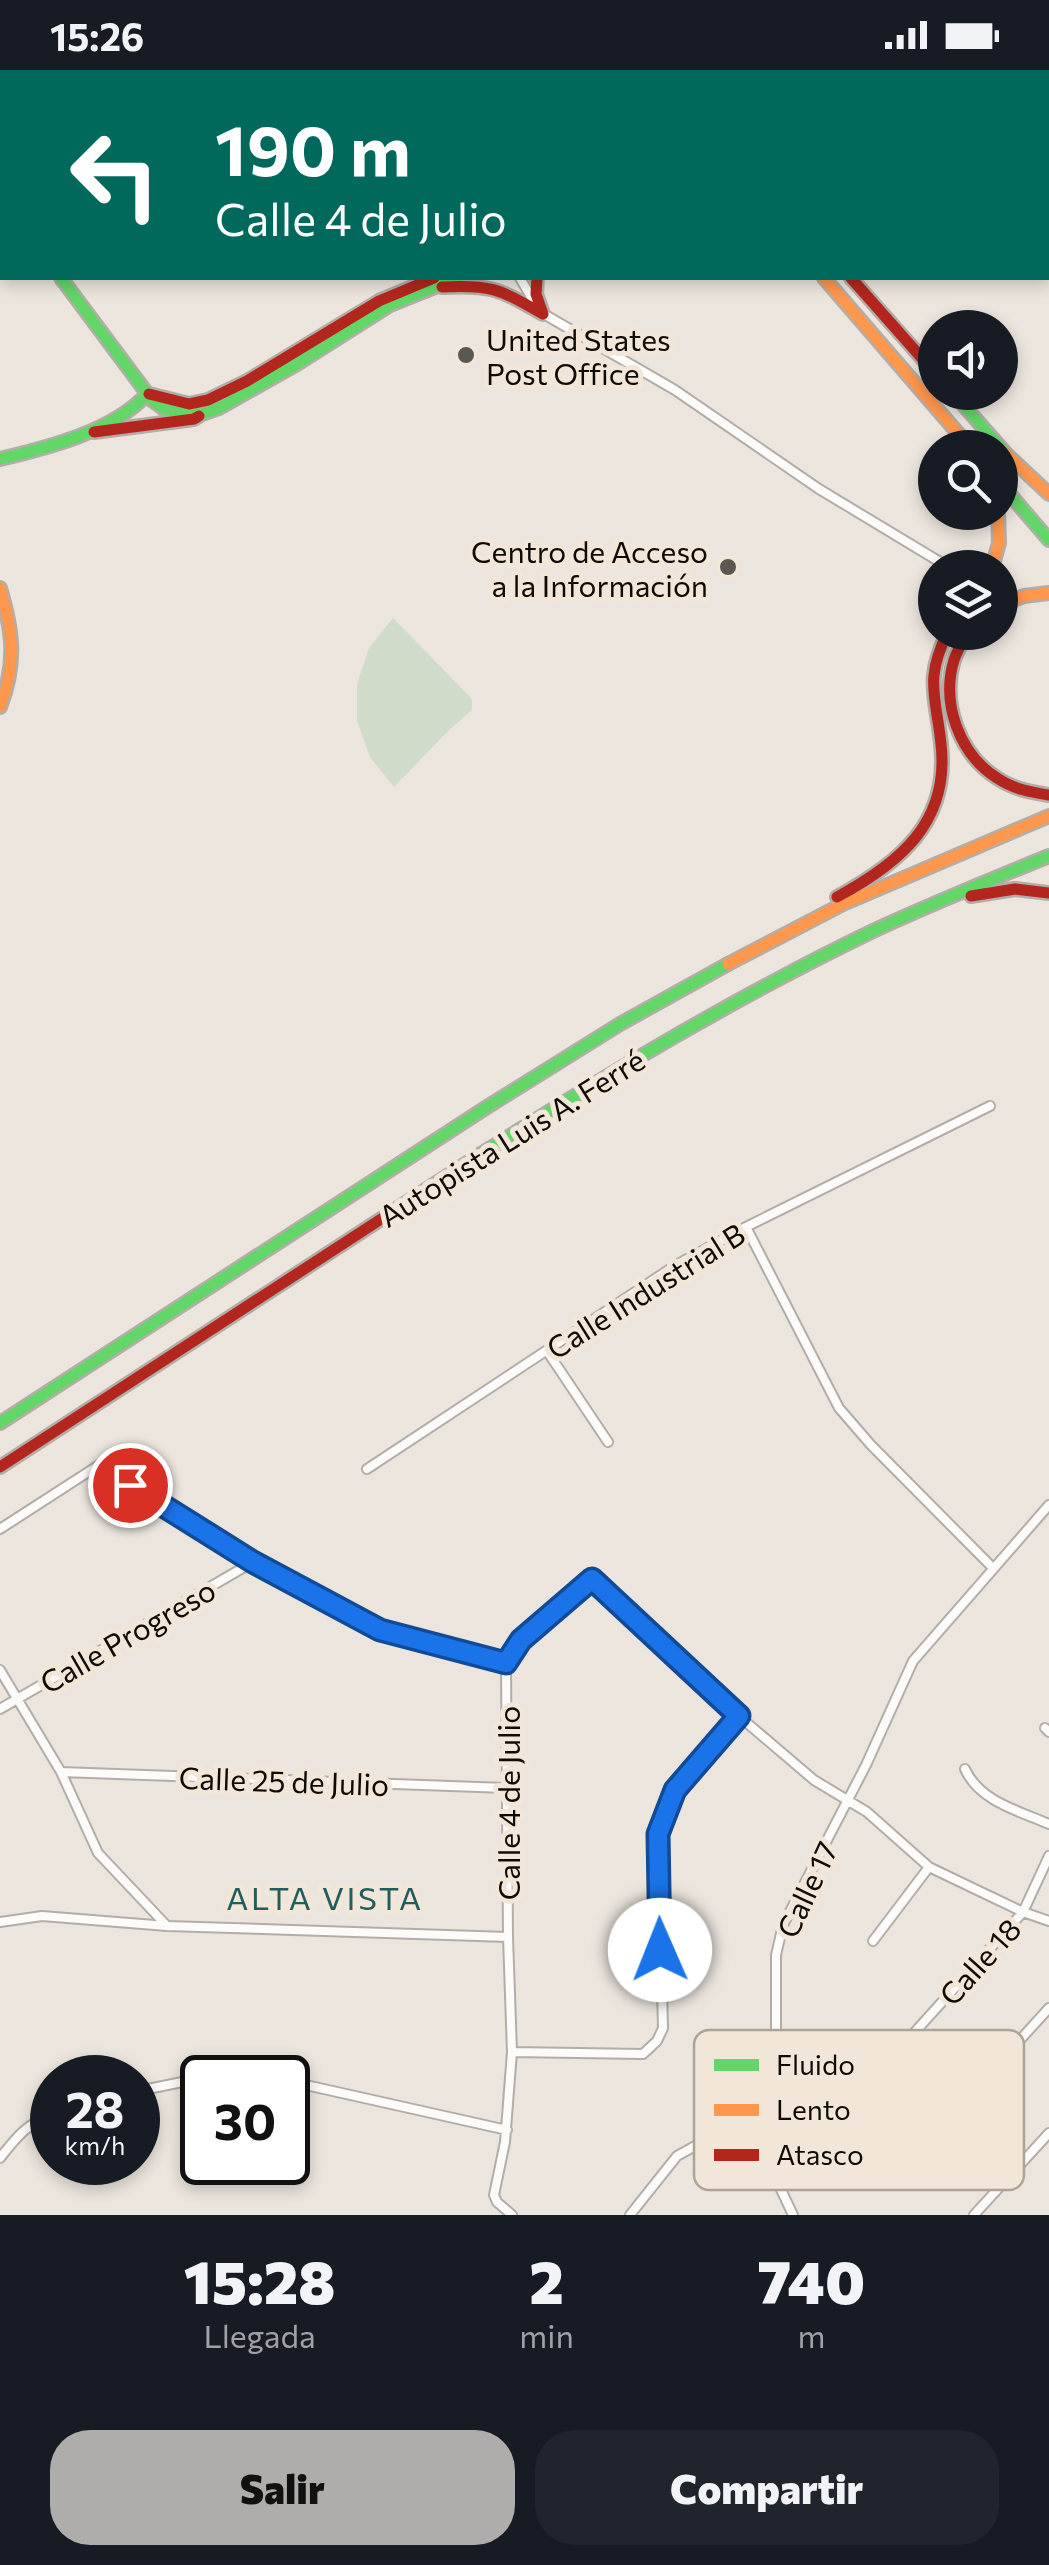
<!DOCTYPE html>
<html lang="es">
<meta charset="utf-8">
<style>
:root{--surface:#171b24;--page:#20242c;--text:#f1f3f6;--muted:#9ea1a6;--accent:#aeadac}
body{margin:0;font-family:Commissioner,sans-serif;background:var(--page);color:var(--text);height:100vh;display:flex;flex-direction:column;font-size:38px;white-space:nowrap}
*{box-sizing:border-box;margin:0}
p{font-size:32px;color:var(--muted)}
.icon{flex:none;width:55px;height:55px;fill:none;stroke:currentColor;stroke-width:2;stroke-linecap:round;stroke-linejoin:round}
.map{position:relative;height:2145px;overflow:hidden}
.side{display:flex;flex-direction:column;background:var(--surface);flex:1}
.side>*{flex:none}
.hud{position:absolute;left:0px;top:0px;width:1050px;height:210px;box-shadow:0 5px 15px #0003;background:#00695c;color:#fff;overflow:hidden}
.buttons{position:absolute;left:918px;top:240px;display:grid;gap:20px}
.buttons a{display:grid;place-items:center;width:100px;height:100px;border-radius:50%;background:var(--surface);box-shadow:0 5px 15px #0003;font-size:50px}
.speed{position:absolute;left:30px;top:1985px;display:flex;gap:20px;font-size:50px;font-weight:700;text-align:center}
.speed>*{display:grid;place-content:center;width:130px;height:130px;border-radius:50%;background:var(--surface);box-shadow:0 5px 15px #0003;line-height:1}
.speed small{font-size:25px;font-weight:400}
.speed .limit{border:5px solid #111;border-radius:15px;background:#fff;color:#111}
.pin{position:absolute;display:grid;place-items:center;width:85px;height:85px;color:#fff;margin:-42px;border:5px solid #fff;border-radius:50%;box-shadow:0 2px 10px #0007}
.me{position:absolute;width:110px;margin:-55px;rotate:359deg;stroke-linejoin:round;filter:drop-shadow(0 0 8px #0008)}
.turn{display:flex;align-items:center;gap:35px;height:210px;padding:0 50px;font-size:45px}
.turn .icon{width:130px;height:130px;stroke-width:2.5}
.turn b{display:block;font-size:70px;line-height:85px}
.eta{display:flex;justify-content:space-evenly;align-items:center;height:170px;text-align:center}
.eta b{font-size:60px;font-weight:800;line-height:70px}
.action{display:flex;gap:20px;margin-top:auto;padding:20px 50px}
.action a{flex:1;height:115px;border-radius:40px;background:var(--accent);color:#111;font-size:40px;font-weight:800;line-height:115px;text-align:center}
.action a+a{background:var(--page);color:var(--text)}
.status{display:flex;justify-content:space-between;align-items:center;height:70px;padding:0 50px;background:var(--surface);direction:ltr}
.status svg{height:28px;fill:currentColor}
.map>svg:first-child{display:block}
.green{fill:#d1dbc9}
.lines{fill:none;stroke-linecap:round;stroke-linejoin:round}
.street-casing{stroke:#b2ada7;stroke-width:12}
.fast-casing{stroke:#b2ada7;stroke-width:16}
.slow-casing{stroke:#b2ada7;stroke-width:16}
.jam-casing{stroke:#b2ada7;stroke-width:16}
.street{stroke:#fcfbfa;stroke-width:8}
.fast{stroke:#63d668;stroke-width:11}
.slow{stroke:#ff974d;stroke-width:11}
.jam{stroke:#b3261e;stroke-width:11}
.route-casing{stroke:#114b97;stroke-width:25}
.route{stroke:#1a73e8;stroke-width:18}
.poi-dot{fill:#5b5751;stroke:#f1e6d7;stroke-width:4}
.labels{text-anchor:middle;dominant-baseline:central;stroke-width:10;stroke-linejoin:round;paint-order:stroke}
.poi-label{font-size:30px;fill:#0e0b06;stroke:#f1e6d7;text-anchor:start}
.street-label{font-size:30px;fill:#0e0b06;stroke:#f1e6d7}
.neighbourhood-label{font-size:32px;letter-spacing:2.5px;fill:#225c5c;stroke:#f1e6d7}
.key{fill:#f1e6d7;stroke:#ada498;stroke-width:2.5}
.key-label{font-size:28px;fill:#0e0b06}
</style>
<div class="status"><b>15:26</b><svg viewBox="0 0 49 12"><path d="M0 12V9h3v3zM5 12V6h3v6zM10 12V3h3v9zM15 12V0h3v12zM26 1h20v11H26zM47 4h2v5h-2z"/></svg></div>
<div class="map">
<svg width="1049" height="2145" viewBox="0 0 1049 2145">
<rect width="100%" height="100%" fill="#ebe5dd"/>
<path class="green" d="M393,548L472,629V640L449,660L394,717L370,687L357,651V614L369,578Z"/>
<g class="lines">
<g class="street-casing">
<path id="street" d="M520,208L534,232
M542,243L675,320L819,419L950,498
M746,1157L839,1338L871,1375L993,1498
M547,1281L608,1372
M367,1399L676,1195L746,1157L990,1036
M0,1459L99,1395L253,1492L380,1560L506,1593
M0,1600L61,1702L98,1783L167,1856
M0,1639L253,1492
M1045,1658L1049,1662
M965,1699C979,1731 1019,1741 1049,1754
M61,1702L506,1718
M0,1852L42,1846L167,1856L508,1867
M873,1871L929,1797
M777,1965H857C872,1968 881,1982 896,1983L1023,1842L1049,1786
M512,1982L643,1984L657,1971L663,1958L658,1764L675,1720L739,1646
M205,2008L222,2004L268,2008
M288,2011L507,2060
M138,2021L202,2008
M0,2088C15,2069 28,2052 52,2045
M512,2145L497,2132L494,2125L505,2072L512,1982L508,1867L506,1593L521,1571L592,1509L726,1635L814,1710L867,1742L929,1797L1023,1842L1049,1851
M630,2145L677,2086L722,2061L805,2058L828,2065L888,2115L1049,1938
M793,2145L776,2109V1885L783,1855L866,1695L913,1591L1049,1435
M974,2145L1049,2063"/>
</g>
<g class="fast-casing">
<path id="fast" d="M0,125L2,129
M61,208L152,330L164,339L179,343L202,344L219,338L297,294L390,235L457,208
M952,322L1008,386
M0,389C47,378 114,361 147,324
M1000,413L1049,470
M481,1084C608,1004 738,926 873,861C931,834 990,810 1049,786
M0,1353L487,1037L620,954L728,894"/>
</g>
<g class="slow-casing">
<path id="slow" d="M824,208L969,376
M963,369L968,378
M1003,381L1049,424
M992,498L999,473L998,442
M0,518C13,562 17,593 0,637
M1000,535L1024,526L1049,523
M728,894L843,834L1049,746"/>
</g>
<g class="jam-casing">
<path id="jam" d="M537,208L536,224L543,244
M851,208L935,303
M442,217C493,214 500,220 543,244
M149,324L189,334L208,330L247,311L379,231L434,208
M94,362L194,349L199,346
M968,562C963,571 957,581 954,590C941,633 959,684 997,708C1013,719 1030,722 1049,725
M971,826L1015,819L1049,823
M837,827C900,793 950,752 941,674C936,626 924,609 948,562
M0,1397L481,1084"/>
</g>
<use href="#street" class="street"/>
<use href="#fast" class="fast"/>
<use href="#slow" class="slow"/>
<use href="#jam" class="jam"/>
</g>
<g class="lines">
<g class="route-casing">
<path id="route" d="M130,1415L253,1492L380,1560L506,1593L521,1570L592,1509L739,1646L675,1720L658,1764L660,1880"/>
</g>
<use href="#route" class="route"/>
</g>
<g class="poi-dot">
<circle cx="466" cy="285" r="10"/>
<circle cx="728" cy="497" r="10"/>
</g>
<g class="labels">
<g class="poi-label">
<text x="486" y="268">United States<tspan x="486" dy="34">Post Office</tspan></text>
<text x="708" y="480" text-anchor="end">Centro de Acceso<tspan x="708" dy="34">a la Información</tspan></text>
</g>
<g class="street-label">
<text transform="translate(511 1067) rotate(-32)">Autopista Luis A. Ferré</text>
<text transform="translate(645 1220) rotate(-32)">Calle Industrial B</text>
<text transform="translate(127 1565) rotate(-30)">Calle Progreso</text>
<text transform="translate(284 1710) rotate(2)">Calle 25 de Julio</text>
<text transform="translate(507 1733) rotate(-90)">Calle 4 de Julio</text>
<text transform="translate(806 1819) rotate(-65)">Calle 17</text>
<text transform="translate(979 1891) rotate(-48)">Calle 18</text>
</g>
<g class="neighbourhood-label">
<text x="325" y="1827">ALTA VISTA</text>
</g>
</g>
<rect x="694" y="1960" width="330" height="160" rx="15" class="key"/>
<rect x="714" y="1989" width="45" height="12" fill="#63d668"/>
<rect x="714" y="2034" width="45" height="12" fill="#ff974d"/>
<rect x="714" y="2079" width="45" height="12" fill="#b3261e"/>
<g class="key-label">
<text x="776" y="2005">Fluido</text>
<text x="776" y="2050">Lento</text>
<text x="776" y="2095">Atasco</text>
</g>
</svg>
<div class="buttons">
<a><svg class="icon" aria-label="sound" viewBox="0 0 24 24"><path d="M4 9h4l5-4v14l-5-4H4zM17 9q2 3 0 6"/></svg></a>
<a><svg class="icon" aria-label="search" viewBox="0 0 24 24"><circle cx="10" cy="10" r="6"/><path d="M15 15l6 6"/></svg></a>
<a><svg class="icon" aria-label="layers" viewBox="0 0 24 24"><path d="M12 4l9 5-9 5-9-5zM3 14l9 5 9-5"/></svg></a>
</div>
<div class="speed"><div>28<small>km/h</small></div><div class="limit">30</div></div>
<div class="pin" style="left:130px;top:1415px;background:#d93025"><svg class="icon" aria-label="arrive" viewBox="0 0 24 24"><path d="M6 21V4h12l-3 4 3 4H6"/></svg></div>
<svg class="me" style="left:660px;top:1880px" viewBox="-20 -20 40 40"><circle r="19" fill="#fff"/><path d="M0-13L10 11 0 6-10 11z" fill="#1a73e8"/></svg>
<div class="hud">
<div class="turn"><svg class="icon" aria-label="left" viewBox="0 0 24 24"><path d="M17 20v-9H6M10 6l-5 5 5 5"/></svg><div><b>190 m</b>Calle 4 de Julio</div></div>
</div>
</div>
<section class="side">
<div class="eta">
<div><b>15:28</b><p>Llegada</p></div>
<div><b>2</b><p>min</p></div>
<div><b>740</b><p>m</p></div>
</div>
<div class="action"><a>Salir</a><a>Compartir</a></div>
</section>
